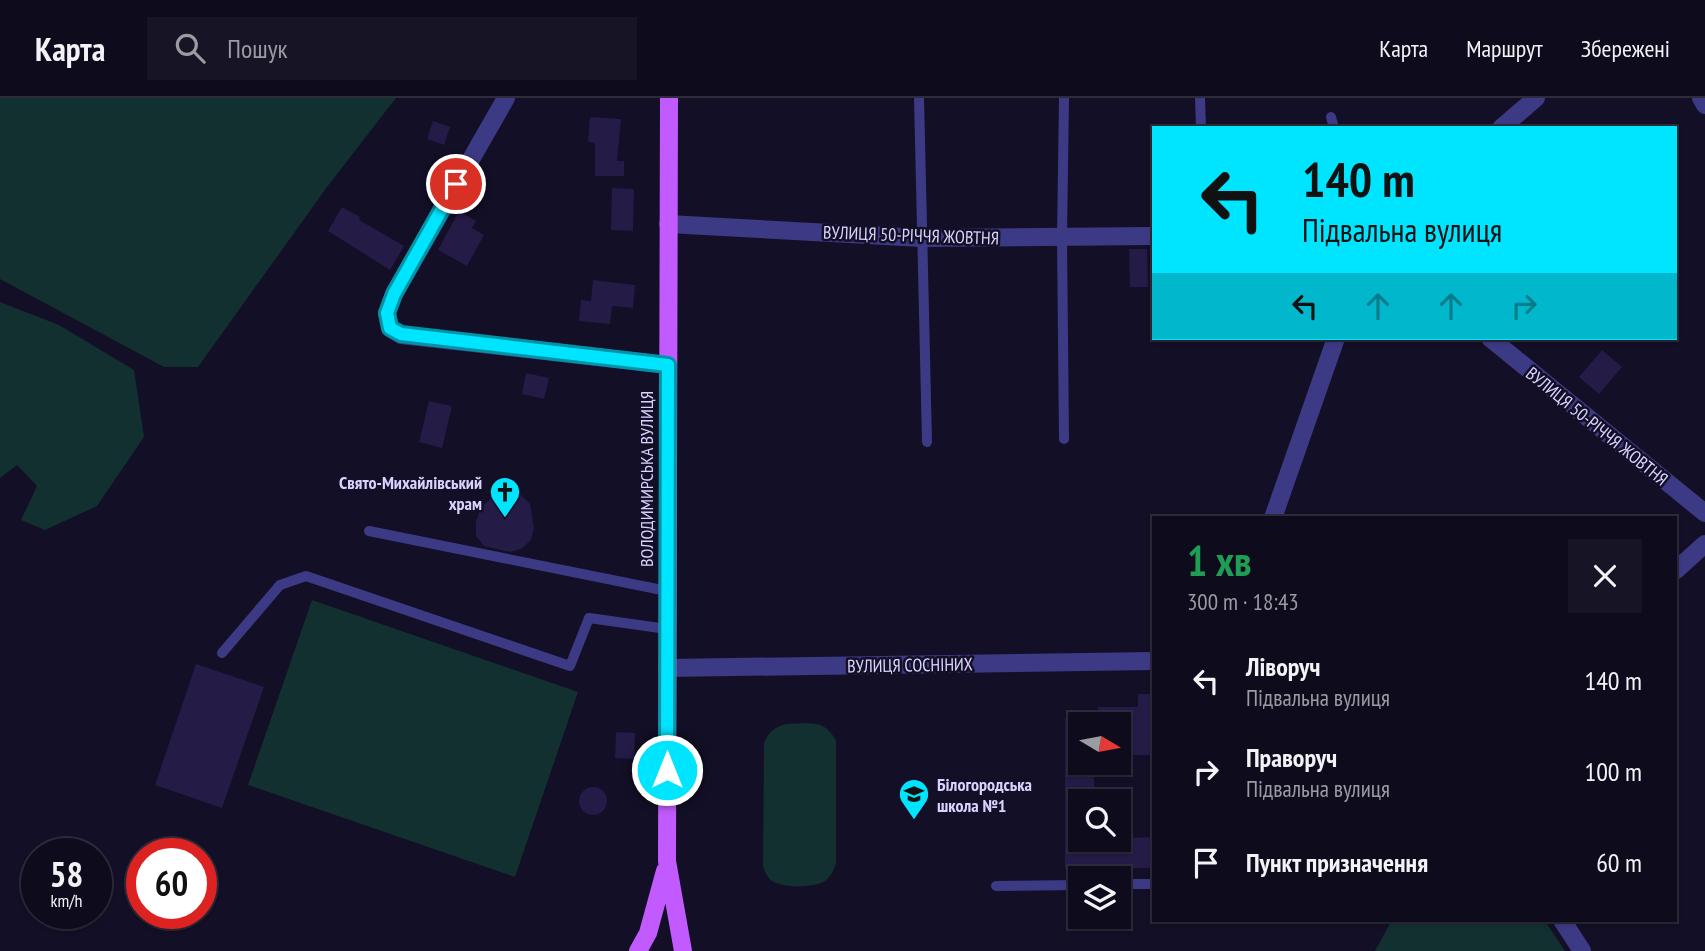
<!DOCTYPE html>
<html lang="uk">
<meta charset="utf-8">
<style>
:root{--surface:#0e0b1c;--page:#171425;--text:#f1f3f6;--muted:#9b9ba3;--line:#2e2b3b}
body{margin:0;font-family:"PT Sans Narrow",sans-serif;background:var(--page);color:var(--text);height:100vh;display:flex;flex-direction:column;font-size:26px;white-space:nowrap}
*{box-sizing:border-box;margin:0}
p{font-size:23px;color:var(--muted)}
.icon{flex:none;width:38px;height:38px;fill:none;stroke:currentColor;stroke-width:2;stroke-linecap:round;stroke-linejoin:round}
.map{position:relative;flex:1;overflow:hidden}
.drawer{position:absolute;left:1152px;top:418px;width:525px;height:406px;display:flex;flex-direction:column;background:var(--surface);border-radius:0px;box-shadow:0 2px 5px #0004,0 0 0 2px var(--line)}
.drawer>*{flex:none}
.guide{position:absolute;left:1152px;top:28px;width:525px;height:214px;border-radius:0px;box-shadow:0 2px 5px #0004,0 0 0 2px var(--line);background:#00e5ff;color:#111;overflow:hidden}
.needle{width:46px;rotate:100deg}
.buttons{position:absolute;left:1068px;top:614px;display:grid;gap:14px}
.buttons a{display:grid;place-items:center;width:63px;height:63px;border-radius:0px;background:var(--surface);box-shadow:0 2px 5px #0004,0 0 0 2px var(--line);font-size:35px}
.speed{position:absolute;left:21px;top:740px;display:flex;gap:14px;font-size:35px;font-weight:700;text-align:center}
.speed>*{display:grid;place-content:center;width:91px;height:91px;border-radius:50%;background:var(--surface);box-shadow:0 2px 5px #0004,0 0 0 2px var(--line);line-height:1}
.speed small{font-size:18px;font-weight:400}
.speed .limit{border:10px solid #d22;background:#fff;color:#111}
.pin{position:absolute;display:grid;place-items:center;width:60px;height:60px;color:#fff;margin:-30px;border:4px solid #fff;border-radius:50%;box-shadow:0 2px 7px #0007}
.me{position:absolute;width:77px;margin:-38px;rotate:0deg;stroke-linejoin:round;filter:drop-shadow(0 0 5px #0008)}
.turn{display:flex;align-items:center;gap:24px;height:147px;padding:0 35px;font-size:32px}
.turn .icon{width:91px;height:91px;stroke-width:2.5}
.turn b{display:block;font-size:49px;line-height:60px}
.lanes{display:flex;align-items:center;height:66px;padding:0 35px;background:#0003;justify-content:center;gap:35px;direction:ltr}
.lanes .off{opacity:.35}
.round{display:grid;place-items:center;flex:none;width:74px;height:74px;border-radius:0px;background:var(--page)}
.head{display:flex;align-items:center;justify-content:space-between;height:119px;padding:0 35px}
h1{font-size:42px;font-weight:600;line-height:52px;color:#1e9e55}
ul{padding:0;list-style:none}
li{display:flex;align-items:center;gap:21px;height:91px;padding:0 35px}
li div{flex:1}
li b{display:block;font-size:26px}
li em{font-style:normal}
header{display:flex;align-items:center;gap:42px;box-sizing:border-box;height:98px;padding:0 35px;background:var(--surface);border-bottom:2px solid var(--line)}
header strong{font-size:33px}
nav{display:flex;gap:38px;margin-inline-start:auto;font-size:24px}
.search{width:490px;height:63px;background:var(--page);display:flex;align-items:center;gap:18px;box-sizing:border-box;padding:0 24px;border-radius:0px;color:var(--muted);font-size:26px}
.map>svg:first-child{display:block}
.green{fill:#12302f}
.building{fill:#241b47}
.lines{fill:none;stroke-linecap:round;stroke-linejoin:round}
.service{stroke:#3d3a85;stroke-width:10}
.minor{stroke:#3d3a85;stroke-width:18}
.primary{stroke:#c25bff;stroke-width:18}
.route-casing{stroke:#0095a6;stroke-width:18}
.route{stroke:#00e5ff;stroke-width:12}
.labels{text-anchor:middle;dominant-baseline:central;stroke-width:5;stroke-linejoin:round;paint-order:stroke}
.street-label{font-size:18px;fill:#d9d4ff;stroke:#130f26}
.poi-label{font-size:18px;font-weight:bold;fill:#d9d4ff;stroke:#130f26;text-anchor:end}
</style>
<header>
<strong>Карта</strong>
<div class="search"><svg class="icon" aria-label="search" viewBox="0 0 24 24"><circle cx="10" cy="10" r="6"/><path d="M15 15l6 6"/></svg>Пошук</div>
<nav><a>Карта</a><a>Маршрут</a><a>Збережені</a></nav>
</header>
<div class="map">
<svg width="1705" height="853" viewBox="0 0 1705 853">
<rect width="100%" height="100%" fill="#130f26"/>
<path class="green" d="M0,0H396L327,89L198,269H164L0,181Z
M0,204L59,227L134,272L144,339L97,408L45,432L21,422L37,388L17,367L0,380Z
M312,502L578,594L515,779L248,687Z
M786,626C808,626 825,620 836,643V766C833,773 830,781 823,784C811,790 783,790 772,783C767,779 765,774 763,768L764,645C769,634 774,629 786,626Z
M1392,822L1545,823L1565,853H1375Z"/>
<path class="building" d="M590,19L621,21L617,63H624V78H595V45L588,44Z
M433,23L450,29L444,47L427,41Z
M612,90L634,91L633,133L611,132Z
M342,109L360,119L359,122L404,148L390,172L328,133Z
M459,113L476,123L472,130L484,137L467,168L438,152Z
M1129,151H1147L1148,189H1130Z
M593,182L635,187L633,210L612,208L610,226L579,223L581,202L591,203Z
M1602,252L1622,269L1599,296L1579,279Z
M526,275L549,280L544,301L522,296Z
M429,303L452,308L442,350L419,344Z
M506,393H517L530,406L534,430L531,442L521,451L510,454L484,448L476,438V424L481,409L496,396Z
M196,566L264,589L222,710L155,687Z
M1138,596H1153V657H1118V626H1098V609H1138Z
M1065,620H1080V665H1094V704H1080V742L1153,739V770L1065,771Z
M616,634L635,635L634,661L615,660Z
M579 703a14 14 0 1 1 28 0a14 14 0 1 1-28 0Z"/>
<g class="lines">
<path class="service" d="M919,0L927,344
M1064,0L1062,140L1064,341
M1200,0L1201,30
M1331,19L1334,30
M369,433L667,493
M222,555L280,487L306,478L570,568L589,520L667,531
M1118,786H1153
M996,788L1080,787"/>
<path class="minor" d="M506,0L394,196L387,215L390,230L401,237L668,267
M1701,0L1705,7
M1501,30L1536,0
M668,126L922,140L1153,138
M1490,240L1705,415
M1273,420L1336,240
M1675,473L1705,446
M667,570L1153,563
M1562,822L1582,853"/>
<path class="primary" d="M669,0L667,763L683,853
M638,853L648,835L665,773"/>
</g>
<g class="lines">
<g class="route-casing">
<path id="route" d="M456,86L394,196L387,215L390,230L401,236L668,267L667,672"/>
</g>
<use href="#route" class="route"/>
</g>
<defs>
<g id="church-pin" transform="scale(1.575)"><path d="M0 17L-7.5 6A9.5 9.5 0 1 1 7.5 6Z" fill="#00e5ff" stroke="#130f26"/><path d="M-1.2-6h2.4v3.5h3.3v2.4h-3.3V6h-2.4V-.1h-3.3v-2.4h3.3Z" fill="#111"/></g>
<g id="school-pin" transform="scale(1.575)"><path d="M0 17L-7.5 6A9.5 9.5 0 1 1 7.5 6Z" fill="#00e5ff" stroke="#130f26"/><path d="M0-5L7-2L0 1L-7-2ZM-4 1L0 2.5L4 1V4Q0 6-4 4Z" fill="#111"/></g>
</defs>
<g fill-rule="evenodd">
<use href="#church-pin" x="505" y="394"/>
<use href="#school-pin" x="914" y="696"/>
</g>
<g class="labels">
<g class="street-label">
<text transform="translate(911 137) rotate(2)">ВУЛИЦЯ 50-РІЧЧЯ ЖОВТНЯ</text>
<text transform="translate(1597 328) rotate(39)">ВУЛИЦЯ 50-РІЧЧЯ ЖОВТНЯ</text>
<text transform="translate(646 381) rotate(-90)">ВОЛОДИМИРСЬКА ВУЛИЦЯ</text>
<text transform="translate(910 567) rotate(-1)">ВУЛИЦЯ СОСНІНИХ</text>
</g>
<g class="poi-label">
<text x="482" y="384">Свято-Михайлівський<tspan x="482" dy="21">храм</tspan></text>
<text x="937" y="686" text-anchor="start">Білогородська<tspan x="937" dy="21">школа №1</tspan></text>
</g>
</g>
</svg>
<div class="buttons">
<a><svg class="needle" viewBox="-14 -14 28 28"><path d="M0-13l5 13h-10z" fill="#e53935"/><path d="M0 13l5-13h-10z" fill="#9b9ba3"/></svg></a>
<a><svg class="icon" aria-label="search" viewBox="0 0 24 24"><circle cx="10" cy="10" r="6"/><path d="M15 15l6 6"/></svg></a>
<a><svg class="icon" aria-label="layers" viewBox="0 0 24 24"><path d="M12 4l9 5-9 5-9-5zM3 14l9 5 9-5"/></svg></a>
</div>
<div class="speed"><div>58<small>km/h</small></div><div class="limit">60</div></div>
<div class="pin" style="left:456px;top:86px;background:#d93025"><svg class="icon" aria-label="arrive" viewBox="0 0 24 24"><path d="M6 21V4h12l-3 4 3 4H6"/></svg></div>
<svg class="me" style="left:667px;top:672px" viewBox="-20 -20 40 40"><circle r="17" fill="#00e5ff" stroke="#fff" stroke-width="3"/><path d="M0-11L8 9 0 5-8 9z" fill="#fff"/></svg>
<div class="guide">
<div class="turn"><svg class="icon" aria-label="left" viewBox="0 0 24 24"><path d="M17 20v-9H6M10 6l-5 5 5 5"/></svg><div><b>140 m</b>Підвальна вулиця</div></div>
<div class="lanes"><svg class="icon" aria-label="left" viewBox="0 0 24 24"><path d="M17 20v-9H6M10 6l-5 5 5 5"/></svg><svg class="icon off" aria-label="ahead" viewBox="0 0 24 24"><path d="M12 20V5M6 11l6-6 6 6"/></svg><svg class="icon off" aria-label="ahead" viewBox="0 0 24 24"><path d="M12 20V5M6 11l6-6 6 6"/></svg><svg class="icon off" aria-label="right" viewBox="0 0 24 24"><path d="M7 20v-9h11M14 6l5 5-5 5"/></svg></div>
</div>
<section class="drawer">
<div class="head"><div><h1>1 хв</h1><p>300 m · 18:43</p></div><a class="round"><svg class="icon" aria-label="close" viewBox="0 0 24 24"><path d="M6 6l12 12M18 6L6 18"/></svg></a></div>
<ul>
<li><svg class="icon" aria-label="left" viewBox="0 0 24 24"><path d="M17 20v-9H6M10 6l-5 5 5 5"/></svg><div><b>Ліворуч</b><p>Підвальна вулиця</p></div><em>140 m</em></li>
<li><svg class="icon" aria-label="right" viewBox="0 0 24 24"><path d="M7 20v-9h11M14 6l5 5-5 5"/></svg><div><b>Праворуч</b><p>Підвальна вулиця</p></div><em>100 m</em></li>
<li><svg class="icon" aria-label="arrive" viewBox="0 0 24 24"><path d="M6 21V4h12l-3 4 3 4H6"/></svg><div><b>Пункт призначення</b></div><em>60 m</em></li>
</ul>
</section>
</div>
